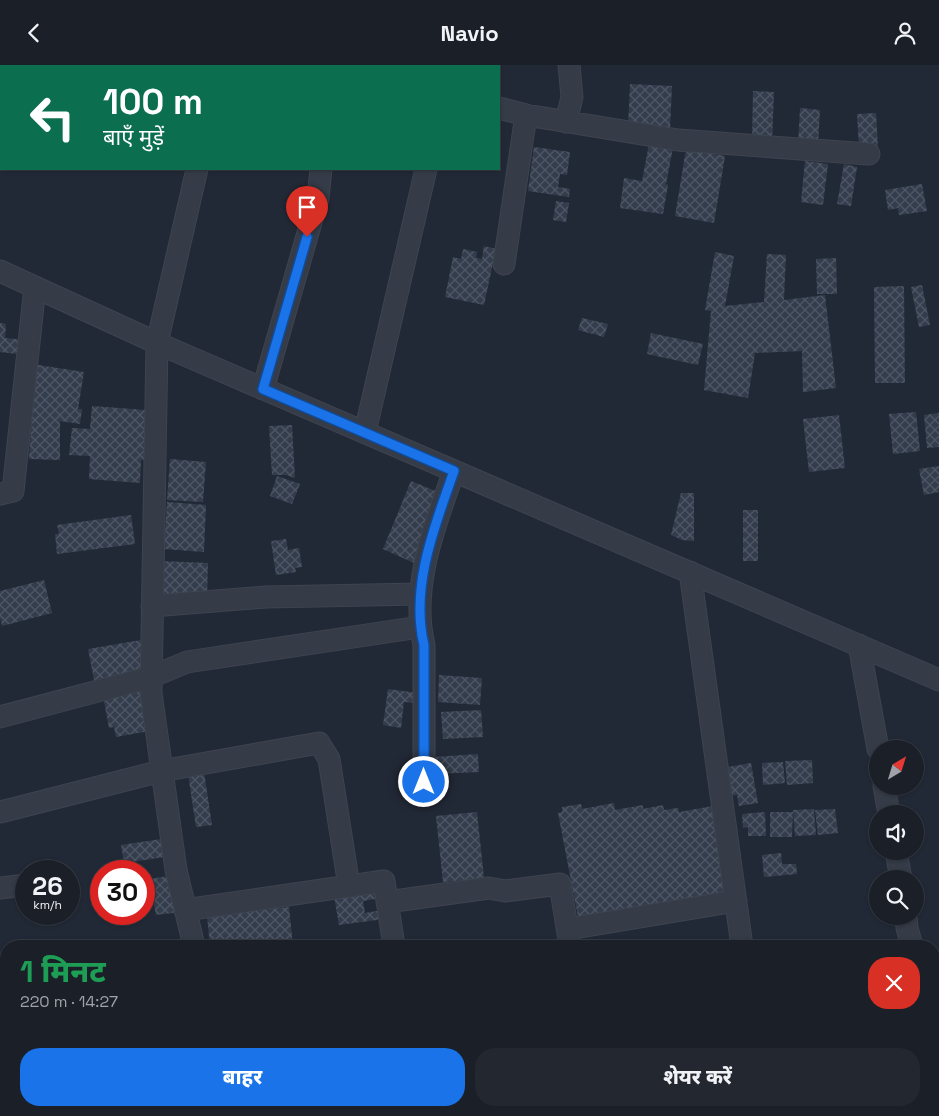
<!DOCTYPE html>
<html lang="hi">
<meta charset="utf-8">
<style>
:root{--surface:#1a1f28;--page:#232730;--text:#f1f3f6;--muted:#9fa2a8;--line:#383d45;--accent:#1a73e8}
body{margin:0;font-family:"Space Grotesk","Noto Sans Devanagari",sans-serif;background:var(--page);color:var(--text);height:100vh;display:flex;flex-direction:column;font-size:19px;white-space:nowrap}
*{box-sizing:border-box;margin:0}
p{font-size:16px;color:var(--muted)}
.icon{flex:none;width:28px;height:28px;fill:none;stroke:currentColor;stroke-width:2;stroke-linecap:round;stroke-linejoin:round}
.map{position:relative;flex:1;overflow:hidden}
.details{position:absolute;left:0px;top:875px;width:940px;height:176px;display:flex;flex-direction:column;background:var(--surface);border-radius:20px 20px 0 0;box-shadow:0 1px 4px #0004,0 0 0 1px var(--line)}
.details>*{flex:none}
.banner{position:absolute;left:0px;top:0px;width:500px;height:105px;box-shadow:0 1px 4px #0004,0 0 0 1px var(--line);background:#0b6e4f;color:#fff;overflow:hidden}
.needle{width:32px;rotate:38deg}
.buttons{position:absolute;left:869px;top:675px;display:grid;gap:10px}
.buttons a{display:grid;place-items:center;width:55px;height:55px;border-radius:50%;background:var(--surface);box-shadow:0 1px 4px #0004,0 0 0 1px var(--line);font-size:25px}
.speed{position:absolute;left:15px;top:795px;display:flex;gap:10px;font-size:25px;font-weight:700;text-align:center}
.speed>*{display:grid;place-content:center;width:65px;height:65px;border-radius:50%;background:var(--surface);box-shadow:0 1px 4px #0004,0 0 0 1px var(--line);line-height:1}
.speed small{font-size:12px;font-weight:400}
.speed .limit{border:8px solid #d22;background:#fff;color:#111}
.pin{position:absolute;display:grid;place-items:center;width:42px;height:42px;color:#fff;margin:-51px -21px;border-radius:50% 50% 50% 0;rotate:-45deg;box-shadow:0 0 5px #0007}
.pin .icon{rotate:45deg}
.me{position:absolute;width:55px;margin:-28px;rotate:0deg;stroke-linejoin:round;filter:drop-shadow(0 0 4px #0008)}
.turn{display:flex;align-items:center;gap:18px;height:105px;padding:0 20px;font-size:22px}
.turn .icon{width:65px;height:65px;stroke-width:2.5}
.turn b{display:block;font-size:35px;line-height:42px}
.round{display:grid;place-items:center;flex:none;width:52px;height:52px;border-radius:20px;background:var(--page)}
.head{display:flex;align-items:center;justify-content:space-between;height:85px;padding:0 20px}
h1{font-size:30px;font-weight:800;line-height:38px;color:#1e9e55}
.action{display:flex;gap:10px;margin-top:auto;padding:10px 20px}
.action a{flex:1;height:58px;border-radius:20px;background:var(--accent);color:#fff;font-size:20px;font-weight:800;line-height:58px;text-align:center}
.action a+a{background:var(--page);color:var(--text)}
header{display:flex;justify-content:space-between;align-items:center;height:65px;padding:0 20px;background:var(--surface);font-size:22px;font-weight:800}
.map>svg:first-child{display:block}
.building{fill:url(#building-cross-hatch)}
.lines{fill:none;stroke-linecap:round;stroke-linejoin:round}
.minor-casing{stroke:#3e4450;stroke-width:23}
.minor{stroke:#353b47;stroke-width:21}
.route-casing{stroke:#114b97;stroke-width:12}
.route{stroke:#1a73e8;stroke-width:9}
</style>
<header><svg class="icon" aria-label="back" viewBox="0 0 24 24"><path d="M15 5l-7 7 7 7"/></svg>Navio<svg class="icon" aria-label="person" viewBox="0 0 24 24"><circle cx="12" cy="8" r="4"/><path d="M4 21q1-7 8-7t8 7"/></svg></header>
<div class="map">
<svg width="939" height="1051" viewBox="0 0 939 1051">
<defs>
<pattern id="building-cross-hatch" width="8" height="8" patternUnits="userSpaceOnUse" patternTransform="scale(1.25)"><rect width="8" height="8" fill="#343d4d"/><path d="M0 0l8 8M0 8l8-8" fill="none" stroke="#4f5765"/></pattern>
</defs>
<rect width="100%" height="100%" fill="#222936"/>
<path class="building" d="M630,19L672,21L670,64L628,62Z
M753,26L774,27L772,78L752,77Z
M800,43L820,45L818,81L798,80Z
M876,48L878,82L859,83L857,49Z
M649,79L673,83L666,119L668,120L663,149L620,143L624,113L642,116Z
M534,82L570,87L567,110L560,109L558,122L570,124L569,132L528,126Z
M686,84L725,91L714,158L675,151Z
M805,96L828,99L823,140L801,137Z
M844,99L857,102L851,141L837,139Z
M922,119L927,146L899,150L898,143L888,145L885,125Z
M556,136L569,138L566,157L553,155Z
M484,181L501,185L498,198H493L484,240L445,232L453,192L461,194L463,184L477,187L476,193L482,194Z
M715,187L734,191L725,241L764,237L767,189L786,190L784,235L825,230L836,323L803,327L802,286L755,288L748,333L704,325L711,246L705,245Z
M836,193L837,229H817L816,194Z
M922,220L930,260L919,262L911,222Z
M904,221L905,318H875L874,222Z
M582,253L608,259L604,272L578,265Z
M0,258L6,259L5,273L26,275L25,290L0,287Z
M651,268L703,279L698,300L647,289Z
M32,299L84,307L78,344H82L80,359L60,356V395L29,394L34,326Z
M92,341L146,345L144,370L152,371L150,395H141L140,418L89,414L90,391L69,390L72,363L90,364Z
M916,347L920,386L893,389L889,349Z
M939,348V382L927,383L924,350Z
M839,350L845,403L809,407L803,354Z
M292,360L295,413L286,410H272L269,361Z
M170,394L206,397L203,437L167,435Z
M939,401V427L924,430L919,404Z
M277,411L300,419L292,439L270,431Z
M411,416L443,429L414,498L383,484Z
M681,428H694V476L682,475L671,470Z
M167,437L206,440L204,487L164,484Z
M743,445H758V496H743Z
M131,450L135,479L57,489L55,469H59L57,460Z
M286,474L288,485L299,483L302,502L295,503L296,507L276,510L271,476Z
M161,496L208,498L207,533L159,531Z
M44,515L52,548L2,561L0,553V526Z
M141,575L147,606L94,615L88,584Z
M439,610L482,613L480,640L438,637Z
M140,623L149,666L116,672L114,662L109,663L103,631Z
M388,624L418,628L417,638L404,637L401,663L383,660Z
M481,645L483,672L443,674L441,647Z
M478,689L479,707L434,709L433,692Z
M812,695L813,718L787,720L785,696Z
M783,697L785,718L763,720L762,698Z
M751,698L758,738L739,741L737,730L727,731L722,703Z
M204,707L212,760L196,762L188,709Z
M614,738L615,745L643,740V744L663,740L664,745L678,743L679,747L713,741L728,826L578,852L558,748L562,747V742L581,739L582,744Z
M814,744L816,770L795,771L793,745Z
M835,744L838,768L818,770L815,745Z
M477,747L484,813L443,817L436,751Z
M765,747L766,771H748V762L743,763L742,749Z
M770,747H793L792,772H770Z
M168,773L171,791L124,798L121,780Z
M781,788L782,799H796L797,809L764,812L762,790Z
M174,810L180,847L156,850L152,830L144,832V815Z
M380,825L381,833L363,836L365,848L383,845L384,854L339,860L334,831Z
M289,842L293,881H210L207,851Z
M850,876L851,881H832V879Z
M938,892L939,921H934V893Z
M220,1045H262L263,1051H221Z
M279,1045H312L313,1051H280Z
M322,1045H351L352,1051H323Z
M368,1045H404L406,1051H370Z
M436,1045H522V1051H437Z
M568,1045H647V1051H623L622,1048L603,1051H569Z"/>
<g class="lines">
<g class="minor-casing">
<path id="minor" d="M209,0V1
M10,1V0
M472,1V0
M0,39L1,34
M499,43L526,50L678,75L869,89
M566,57L572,32L569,0
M504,199L526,50
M0,206L157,278L939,615
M263,324L318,133L321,104
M365,367L426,104
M0,429L13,426L35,222
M690,507L742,881
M152,541L266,532L420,529
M859,580L878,684
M0,652L151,612L187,597L420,562
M424,717V580C410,522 435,460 454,406
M884,721L889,749
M0,747L161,706L319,678L329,694L349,821
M896,786L901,814
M0,823L26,820
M387,837L489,823L505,826L560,819L570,881
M185,845L384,816L394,881
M906,851L907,863L912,881
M568,864L736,836
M194,881L176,805L151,628L157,278L197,104
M0,935L6,934
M0,1043H6
M216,1045V1051
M419,1045L420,1051
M801,1045L803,1051"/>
</g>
<use href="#minor" class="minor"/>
</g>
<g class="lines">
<g class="route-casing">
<path id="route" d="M307,172L263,324L454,406C435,460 410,522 424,580V717"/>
</g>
<use href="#route" class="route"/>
</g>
</svg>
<div class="buttons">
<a><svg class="needle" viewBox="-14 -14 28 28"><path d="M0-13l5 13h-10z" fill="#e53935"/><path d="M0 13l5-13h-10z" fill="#9fa2a8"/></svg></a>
<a><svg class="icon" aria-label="sound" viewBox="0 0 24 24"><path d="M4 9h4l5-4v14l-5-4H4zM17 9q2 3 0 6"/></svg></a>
<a><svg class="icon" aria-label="search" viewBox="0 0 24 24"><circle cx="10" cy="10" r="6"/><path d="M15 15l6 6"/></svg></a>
</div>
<div class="speed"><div>26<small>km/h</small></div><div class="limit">30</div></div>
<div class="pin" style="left:307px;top:172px;background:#d93025"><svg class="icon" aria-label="arrive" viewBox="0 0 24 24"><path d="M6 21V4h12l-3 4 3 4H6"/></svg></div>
<svg class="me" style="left:424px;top:717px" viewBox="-20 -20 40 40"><circle r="17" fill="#1a73e8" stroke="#fff" stroke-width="3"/><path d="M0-11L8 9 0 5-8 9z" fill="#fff"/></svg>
<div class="banner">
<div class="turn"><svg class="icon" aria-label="left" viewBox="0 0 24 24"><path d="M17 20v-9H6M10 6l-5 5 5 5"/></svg><div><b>100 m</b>बाएँ मुड़ें</div></div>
</div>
<section class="details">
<div class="head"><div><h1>1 मिनट</h1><p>220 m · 14:27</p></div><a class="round" style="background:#d93025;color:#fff"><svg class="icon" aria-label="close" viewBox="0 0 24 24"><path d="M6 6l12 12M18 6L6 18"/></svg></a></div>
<div class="action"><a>बाहर</a><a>शेयर करें</a></div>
</section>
</div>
